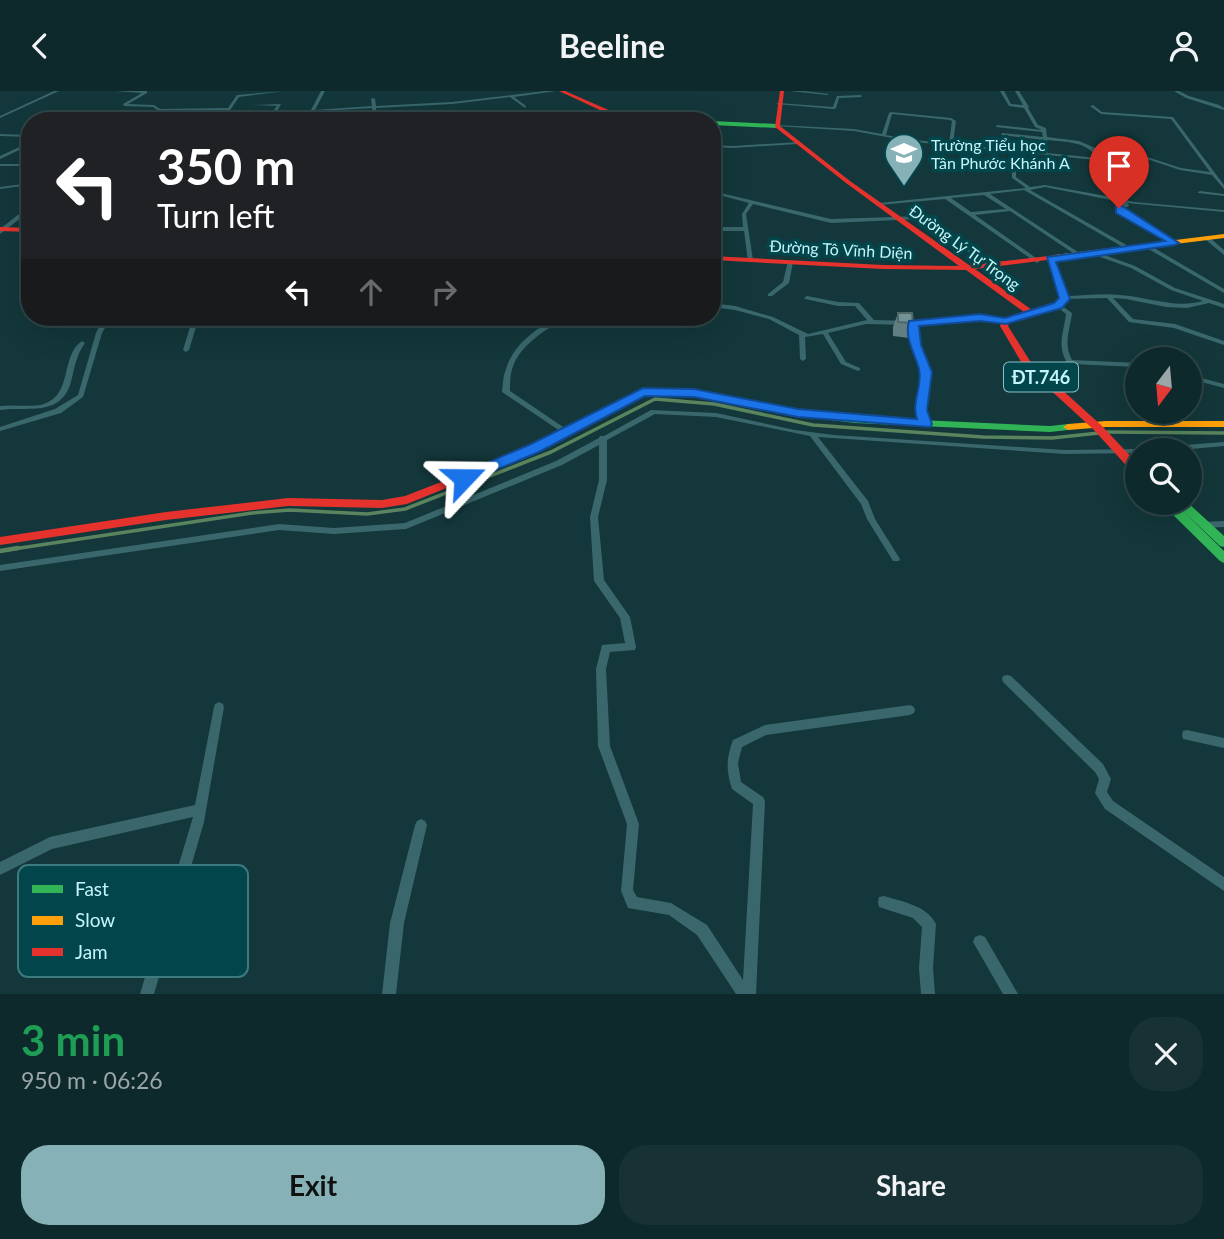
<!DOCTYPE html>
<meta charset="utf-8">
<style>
:root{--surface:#0e292c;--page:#173134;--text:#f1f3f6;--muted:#9ba6a9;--line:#2e4548;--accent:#86b2b7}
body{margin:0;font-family:Lato,sans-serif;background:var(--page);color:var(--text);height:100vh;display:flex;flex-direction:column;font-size:26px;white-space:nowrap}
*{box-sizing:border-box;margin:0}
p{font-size:23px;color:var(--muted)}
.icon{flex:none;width:38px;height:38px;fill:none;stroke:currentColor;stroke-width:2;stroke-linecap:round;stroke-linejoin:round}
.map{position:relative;height:903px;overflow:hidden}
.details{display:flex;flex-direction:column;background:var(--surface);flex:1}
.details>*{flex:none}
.hud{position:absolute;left:21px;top:21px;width:700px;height:214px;border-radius:28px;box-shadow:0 7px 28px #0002,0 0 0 2px var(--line);background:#202124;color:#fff;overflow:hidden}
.needle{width:46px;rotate:196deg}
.tools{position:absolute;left:1125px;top:256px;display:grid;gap:14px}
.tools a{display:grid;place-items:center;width:77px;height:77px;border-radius:50%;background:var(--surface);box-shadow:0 7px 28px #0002,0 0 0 2px var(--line);font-size:35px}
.pin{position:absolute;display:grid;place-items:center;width:60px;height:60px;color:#fff;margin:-72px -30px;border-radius:50% 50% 50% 0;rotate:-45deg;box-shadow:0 0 7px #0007}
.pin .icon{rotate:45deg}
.me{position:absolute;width:77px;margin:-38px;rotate:67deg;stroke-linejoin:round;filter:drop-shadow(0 0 5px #0008)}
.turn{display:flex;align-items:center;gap:24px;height:147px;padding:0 21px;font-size:32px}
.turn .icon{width:91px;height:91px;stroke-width:2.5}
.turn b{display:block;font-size:49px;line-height:60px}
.lanes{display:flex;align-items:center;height:66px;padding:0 21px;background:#0003;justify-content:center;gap:35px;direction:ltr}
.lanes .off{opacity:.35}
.round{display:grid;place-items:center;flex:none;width:74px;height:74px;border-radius:28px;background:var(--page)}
.head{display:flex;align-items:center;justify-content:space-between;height:119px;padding:0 21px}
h1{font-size:42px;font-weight:700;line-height:52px;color:#1e9e55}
.cta{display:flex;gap:14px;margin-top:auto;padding:14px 21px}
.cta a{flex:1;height:80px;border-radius:28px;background:var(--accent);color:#111;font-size:28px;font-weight:700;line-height:80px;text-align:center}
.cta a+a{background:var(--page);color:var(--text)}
header{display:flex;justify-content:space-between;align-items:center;height:91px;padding:0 21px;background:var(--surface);font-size:32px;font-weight:700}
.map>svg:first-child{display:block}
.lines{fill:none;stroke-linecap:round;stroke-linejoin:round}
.stream-far1{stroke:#59845d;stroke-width:3.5}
.stream{stroke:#59845d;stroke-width:4.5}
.street{fill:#39676c;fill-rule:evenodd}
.fast{fill:#30b455;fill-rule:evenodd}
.slow{fill:#ff9f0a;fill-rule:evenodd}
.jam{fill:#e5322d;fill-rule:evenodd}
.wall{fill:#627e80}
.building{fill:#729295;stroke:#506668;stroke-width:2}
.route{fill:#1a73e8;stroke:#114b97;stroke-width:2}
.labels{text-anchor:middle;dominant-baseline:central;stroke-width:7;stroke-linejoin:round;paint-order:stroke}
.far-poi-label{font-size:16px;fill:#c4f5fa;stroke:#02454b;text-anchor:start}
.far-street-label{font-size:16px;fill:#c4f5fa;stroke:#02454b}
.shield{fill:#02454b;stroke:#8ac0c6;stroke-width:2}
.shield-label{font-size:18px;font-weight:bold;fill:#c4f5fa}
.key{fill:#02454b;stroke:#3c7a80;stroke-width:2}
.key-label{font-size:19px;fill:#c4f5fa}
</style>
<header><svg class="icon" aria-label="back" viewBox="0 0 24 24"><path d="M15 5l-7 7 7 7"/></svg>Beeline<svg class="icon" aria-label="person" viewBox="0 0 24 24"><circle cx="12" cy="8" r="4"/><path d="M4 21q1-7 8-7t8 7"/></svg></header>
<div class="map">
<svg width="1224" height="903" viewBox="0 0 1224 903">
<rect width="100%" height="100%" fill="#13373a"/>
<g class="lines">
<path class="stream-far1" d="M1107,341L1224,342
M7,459L252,422L290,419L367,423L405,418L551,361L655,308L714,313L813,334L983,346L1052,347L1099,342"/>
<path class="stream" d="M0,460L18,457"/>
<path class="street" d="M54,0H59L0,27V25Z
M116,0H147V2L128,13L154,14L160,18L228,17L237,4L284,0L239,6L224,28L244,30H220L226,19L159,20L153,16L124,15L123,13L142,2Z
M321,0H325L315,19L372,15L371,8L373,7L375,8L376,15L452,11L545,0H556L514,6L526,15L525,17L510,6L452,13L376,17L377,27L374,30H370L373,27L372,17L322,20L277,26L273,30H268L272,26L270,24L277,15L252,14L281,13L275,24L311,19Z
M789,0H804L829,3L827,4Z
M1000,0H1004L1011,13L1023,14L1015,0H1019L1029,16L1028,17L1038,34L1046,37L1047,46L1079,50L1095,57L1101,68L1144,65L1181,77L1210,81L1171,28L1101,23L1090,15L1093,14L1102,21L1173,26L1224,94V98L1212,84L1180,79L1144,67L1110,70L1127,98L1119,99L1122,105L1121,108L1134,111L1224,119V121L1127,112L1129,114V115L1122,118L1177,151V153L1175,154L1116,119V117L1123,114L1116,110L1045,96L1030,99L1130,156L1131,157L1128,159L1024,99L990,103L1081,163L1076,164L1010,120L975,124L1039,169L1040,170L1037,172L945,108L879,114L877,113L879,112L1026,97L1012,87V80L1014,79L1016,80V86L1030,96L1045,94L1117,107L1118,105L1114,98L1122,97L1106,70L914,51L854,40L775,35L777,34L854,38L882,43L889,22L891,21L951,27L956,30L953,53L1044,62L1043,49L1001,44L1002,42L1043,46L1042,41L996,36L997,34L1042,39L1035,36L1024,17L1009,15ZM892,23L950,29L952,30L949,52L914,49L886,44ZM1047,49C1065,51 1087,50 1097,67L1048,62ZM984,104L1006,118L971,121L951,107Z
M1174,0H1179L1189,5L1219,14L1224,17V19L1186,7Z
M861,4L862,6L839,7L836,17L834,18L776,13L778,12L833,16L837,5Z
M0,43L30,44V46L0,45Z
M30,51V54L0,68V65Z
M799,51L798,53L733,57L712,56V54L733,55Z
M0,73H30V75H0Z
M30,92V94L0,98V96Z
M712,100L831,128L923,125L994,174L989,175L920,128L831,132L753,113L746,123L753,169L748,170L744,140H712V136H743L742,123L749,112L712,102Z
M1200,100L1224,103V105L1198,102V101Z
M28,116H30V120L0,143V138Z
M1206,147H1210L1224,159V164L1206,149Z
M1145,154H1149L1224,198V202L1145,156Z
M1091,159L1135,175L1175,197L1224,213V217L1209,212L1187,217L1166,216L1126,208L1113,207L1133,228L1175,233L1224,250V254L1174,237L1129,231L1107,207L1062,208L1061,207L1064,205C1083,205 1102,202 1120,204C1149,206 1175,218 1203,210L1171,199L1131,177L1089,162L1088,161Z
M788,170L793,171L789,192L772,205H768V203L783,191Z
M807,205L838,211L859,212L874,229L913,230L980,224L1005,228L1008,230L1005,232L980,228L916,234L918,254L929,281L925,319L930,333L926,335L922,333L917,319L923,281L912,254L910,234L866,233L828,242L846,271L860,277V279L858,280L841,273L823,243L805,246L806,268L803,270L800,268L799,244L769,228L735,219L712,216V212L735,215L773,226L808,243L867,229L855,215H838L805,208L804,207Z
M1058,212L1072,222C1070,239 1063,253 1072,269L1138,272V276L1071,273L1066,277L1063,288L1050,294H1046V292L1058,286L1060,276L1066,270C1057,254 1064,240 1066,223L1056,215L1055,214Z
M107,226H121L109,230L102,242L83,306L61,322L0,340V336L55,318L78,304L96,242L101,232Z
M193,226H199L189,259L186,261L183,259Z
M559,226H566C545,240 516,255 511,283C510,288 510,295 510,300L569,340L570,342L566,344L502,301C503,293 503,285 506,278C513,254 537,236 559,226Z
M82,250L85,252C77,263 75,274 72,287C63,327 30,315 0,319V315C14,313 30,317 44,313C73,303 60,265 82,250Z
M1190,284L1224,293V297L1190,288Z
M651,319L716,322L795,339L834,344L1065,359L1138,358L1141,359H1138V362L1065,363L818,346L868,410L875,428L900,468L899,470H893L867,428L861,413L810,345L716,326L655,323L607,349V389L598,426L604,489L630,526L636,556L635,559L610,561L606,578L610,655L639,733L633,799L637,806L671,812L707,834L743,889L753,713L732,698C726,680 726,667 733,649L765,634L910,614L914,616L915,619L914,622L910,624L766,644L742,656L738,672L741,691L763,706L765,710L756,903H736L697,844L669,824L628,817L621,800L627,733L598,655L596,578L602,554L625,552L620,527L594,490L590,426L599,389V354L562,374L406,438L334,443L279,439L0,480V474L279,433L334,437L405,432L556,370L599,347L600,345H604Z
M1224,351V355L1180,359H1141L1145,357Z
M1224,430V436L1204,437L1200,434L1204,431Z
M1007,584L1011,585L1103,673L1111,688L1107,701L1113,710L1224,786V800L1105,718L1095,702L1099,688L1095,681L1003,591L1002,588L1003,585Z
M219,611L223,613L224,616L204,731L154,903H140L193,726L52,758L0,784V771L50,746L195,714L214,616L215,613Z
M1187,639L1224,647V657L1183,648L1182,644L1183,640Z
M421,728L425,730L427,734L404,832L396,903H382L390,832L415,734L417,730Z
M884,805C903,811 926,814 936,833L933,877L935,903H921L919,877L922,836L913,827L879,816L878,811L879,806Z
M980,844L985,846L1018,903H1003L973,851L975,846Z"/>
<path class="fast" d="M712,30L777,33L780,35L777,37L712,34Z
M643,298L694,299L798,319L855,326L1050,335L1068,333L1073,336L1068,339L1050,341L855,332L798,325L694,305L645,304L538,360L534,361L529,358Z
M1160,411H1173L1176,414L1174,411H1187L1224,445V456L1220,455L1183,420L1224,460V472L1220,470Z"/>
<path class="slow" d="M1224,143V147L1054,168L1050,166L1054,164Z
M1106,330H1224V336H1106L1068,339L1063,336L1068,333Z"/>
<path class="jam" d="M559,0H565L620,24L677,30L617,27Z
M780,0H784L780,35L850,90L969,174L1057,164V168H1054L1069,208L1061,216L1009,232L1008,235L1030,270L1101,334L1138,373V383H1134L1093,338L1023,274L1000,235L1002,228L1024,221L966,179L883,178L712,169V165L883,174L959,175L846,92L775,36ZM1047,169L1061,207L1055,212L1032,219L975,178Z
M0,136L30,137V141L0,140Z
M534,355L539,358L538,360L407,413L382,417L288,415L166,429L0,454V446L166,421L288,407L382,409L405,405Z"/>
</g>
<path class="wall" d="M898,222L913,232L909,247L893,245V236Z"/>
<path class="building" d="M898,222H912L913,232L898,231Z"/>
<path class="route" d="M1116,115H1122L1179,152L1175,154L1056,171L1070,208L1062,217L1006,233L980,230L919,235L921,254L932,281L927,319L932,333L930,336L798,326L694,306L645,305L539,361L469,390H458L456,387L458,384L529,354L643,297L694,298L798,318L917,328C911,311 923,295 919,278C915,262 904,247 909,230L980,223L1005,227L1054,212L1059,207L1047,166L1165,150L1116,122Z"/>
<defs>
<g id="school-pin" transform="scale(2.0125)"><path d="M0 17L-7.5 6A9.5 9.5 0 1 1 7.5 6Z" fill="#86b2b7" stroke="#02454b"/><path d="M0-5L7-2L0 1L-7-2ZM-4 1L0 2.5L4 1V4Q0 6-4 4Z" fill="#fff"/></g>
</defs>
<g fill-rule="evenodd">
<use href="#school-pin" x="904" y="62"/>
</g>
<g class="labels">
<g class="far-poi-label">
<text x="931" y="53">Trường Tiểu học<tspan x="931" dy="18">Tân Phước Khánh A</tspan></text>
</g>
<g class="far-street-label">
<text transform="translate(965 156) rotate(36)">Đường Lý Tự Trọng</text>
<text transform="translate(841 158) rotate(3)">Đường Tô Vĩnh Diện</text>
</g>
<rect class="shield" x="1004" y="271.5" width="74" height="29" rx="5"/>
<g class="shield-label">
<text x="1041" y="286">ĐT.746</text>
</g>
</g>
<rect x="18" y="774" width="230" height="112" rx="10" class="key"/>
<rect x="32" y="794" width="31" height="8" fill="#30b455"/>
<rect x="32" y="825" width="31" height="9" fill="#ff9f0a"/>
<rect x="32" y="857" width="31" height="8" fill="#e5322d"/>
<g class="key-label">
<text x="75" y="805">Fast</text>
<text x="75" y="836">Slow</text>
<text x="75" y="868">Jam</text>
</g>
</svg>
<div class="tools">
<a><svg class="needle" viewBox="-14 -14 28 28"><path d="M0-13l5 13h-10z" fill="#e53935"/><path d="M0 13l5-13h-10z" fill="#9ba6a9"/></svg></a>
<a><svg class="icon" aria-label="search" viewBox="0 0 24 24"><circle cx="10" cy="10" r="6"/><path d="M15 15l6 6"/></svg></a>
</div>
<div class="pin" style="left:1119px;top:117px;background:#d93025"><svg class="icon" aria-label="arrive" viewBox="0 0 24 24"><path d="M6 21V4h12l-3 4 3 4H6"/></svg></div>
<svg class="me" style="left:464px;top:387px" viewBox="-20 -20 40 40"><path d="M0-17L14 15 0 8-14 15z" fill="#1a73e8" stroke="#fff" stroke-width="4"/></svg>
<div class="hud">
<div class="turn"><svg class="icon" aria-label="left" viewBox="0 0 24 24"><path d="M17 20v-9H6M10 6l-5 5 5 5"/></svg><div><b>350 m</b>Turn left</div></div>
<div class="lanes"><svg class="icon" aria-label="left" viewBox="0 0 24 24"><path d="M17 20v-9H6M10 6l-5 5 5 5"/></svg><svg class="icon off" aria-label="ahead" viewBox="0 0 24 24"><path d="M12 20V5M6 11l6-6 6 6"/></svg><svg class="icon off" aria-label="right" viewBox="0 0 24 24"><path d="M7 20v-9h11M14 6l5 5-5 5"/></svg></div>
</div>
</div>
<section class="details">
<div class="head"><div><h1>3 min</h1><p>950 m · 06:26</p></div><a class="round"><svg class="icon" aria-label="close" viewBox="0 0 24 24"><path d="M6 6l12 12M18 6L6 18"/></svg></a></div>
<div class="cta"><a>Exit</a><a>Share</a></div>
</section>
